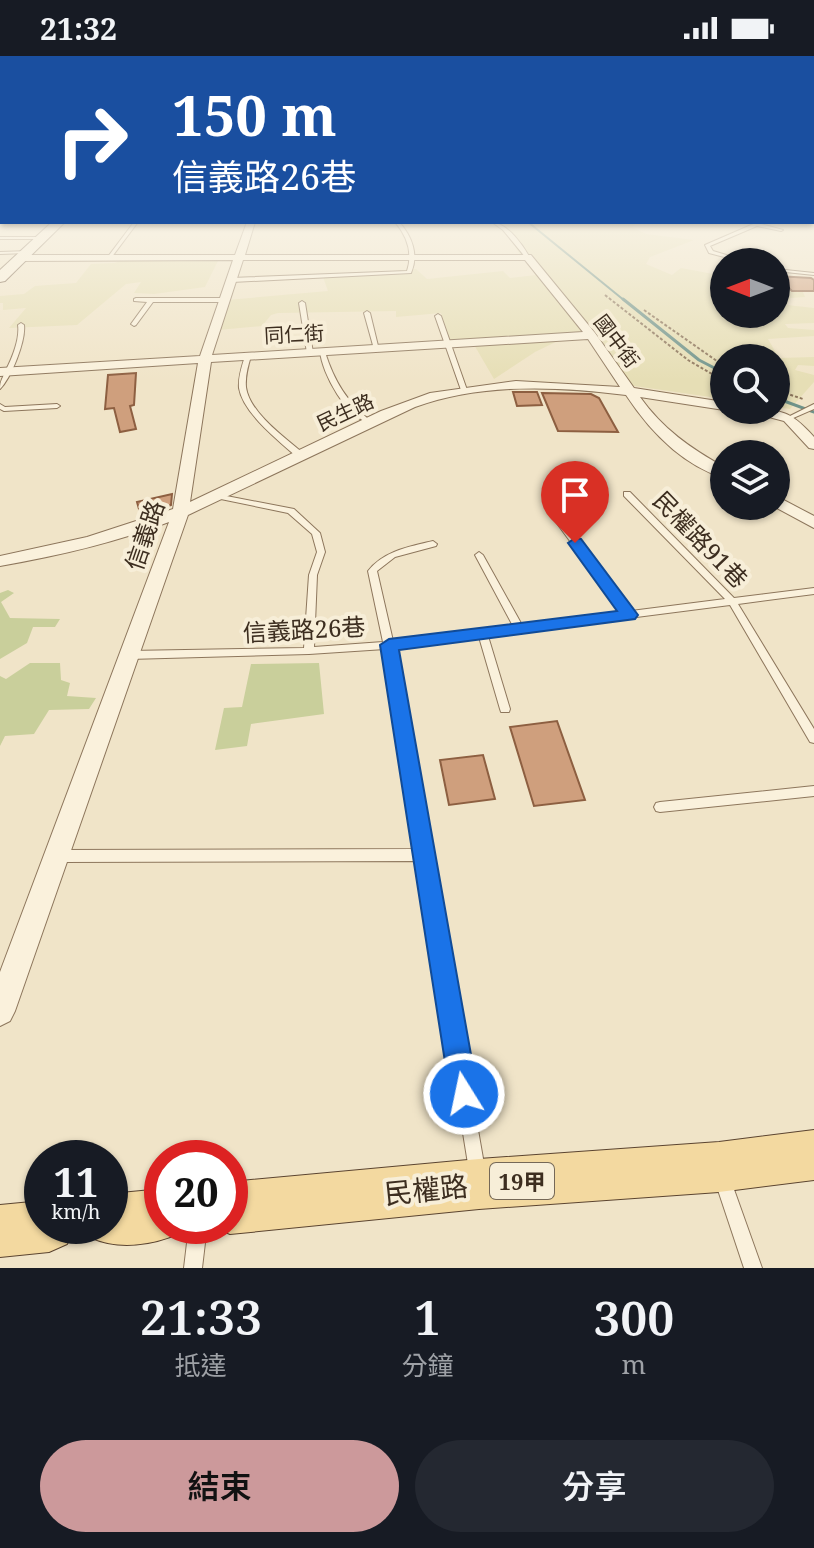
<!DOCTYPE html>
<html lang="zh-TW">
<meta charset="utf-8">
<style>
:root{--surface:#171b24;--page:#242831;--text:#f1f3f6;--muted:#9ea1a6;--accent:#cc999b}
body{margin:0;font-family:"Noto Serif","Noto Sans TC",serif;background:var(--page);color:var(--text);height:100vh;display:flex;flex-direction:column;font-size:30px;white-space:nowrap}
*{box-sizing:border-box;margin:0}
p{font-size:26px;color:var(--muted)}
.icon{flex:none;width:44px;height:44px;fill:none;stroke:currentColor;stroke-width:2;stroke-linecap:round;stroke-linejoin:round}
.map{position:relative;height:1212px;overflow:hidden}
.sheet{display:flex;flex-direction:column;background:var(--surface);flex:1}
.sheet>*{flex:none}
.banner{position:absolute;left:0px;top:0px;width:814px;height:168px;box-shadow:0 2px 6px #0004;background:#1a4fa0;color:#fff;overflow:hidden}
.needle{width:52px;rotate:270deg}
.buttons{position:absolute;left:710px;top:192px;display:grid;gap:16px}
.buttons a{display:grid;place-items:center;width:80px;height:80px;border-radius:50%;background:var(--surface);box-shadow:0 2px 6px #0004;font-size:40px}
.speed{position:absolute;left:24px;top:1084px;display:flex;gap:16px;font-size:40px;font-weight:700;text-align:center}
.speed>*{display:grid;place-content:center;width:104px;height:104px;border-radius:50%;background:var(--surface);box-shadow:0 2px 6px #0004;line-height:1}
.speed small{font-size:20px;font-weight:400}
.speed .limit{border:12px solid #d22;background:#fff;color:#111}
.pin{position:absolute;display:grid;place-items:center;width:68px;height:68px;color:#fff;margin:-82px -34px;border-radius:50% 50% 50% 0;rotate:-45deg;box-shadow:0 0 8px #0007}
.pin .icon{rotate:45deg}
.me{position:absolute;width:88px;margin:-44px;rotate:350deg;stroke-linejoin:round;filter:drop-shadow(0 0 6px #0008)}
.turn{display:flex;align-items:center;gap:28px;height:168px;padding:0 40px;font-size:36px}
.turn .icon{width:104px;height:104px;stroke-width:2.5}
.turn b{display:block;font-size:56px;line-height:68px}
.eta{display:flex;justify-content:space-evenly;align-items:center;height:136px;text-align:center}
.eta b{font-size:48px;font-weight:600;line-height:56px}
.button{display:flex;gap:16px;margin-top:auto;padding:16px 40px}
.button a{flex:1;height:92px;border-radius:48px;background:var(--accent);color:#111;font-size:32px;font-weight:600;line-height:92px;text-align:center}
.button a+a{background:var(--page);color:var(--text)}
.status{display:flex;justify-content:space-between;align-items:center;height:56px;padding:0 40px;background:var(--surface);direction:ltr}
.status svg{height:22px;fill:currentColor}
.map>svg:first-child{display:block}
.farmland{fill:#e6deb5}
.green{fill:#c9cf9b}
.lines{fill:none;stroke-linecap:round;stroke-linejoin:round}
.stream-far1{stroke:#6f938a;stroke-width:2}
.stream{stroke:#6f938a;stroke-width:3}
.building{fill:#cf9f7d;stroke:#8d5f41;stroke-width:2}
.lane-casing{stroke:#8d765c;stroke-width:2}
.street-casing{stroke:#8d765c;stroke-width:2}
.secondary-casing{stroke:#6f573f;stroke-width:2}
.primary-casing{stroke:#5b4430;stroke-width:2}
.path{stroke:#8d765c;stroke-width:2;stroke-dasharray:3 2;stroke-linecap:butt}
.lane{fill:#faf1dc;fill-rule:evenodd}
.street{fill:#faf1dc;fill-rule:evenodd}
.secondary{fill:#faf1dc;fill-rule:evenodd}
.primary{fill:#f3d9a0;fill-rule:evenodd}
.route{fill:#1a73e8;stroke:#114b97;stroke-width:2}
.labels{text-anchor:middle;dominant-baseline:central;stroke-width:8;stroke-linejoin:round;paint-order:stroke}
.far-street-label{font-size:20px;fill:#3d2e20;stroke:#f7eed8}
.shield{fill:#f7eed8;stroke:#756857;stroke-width:2}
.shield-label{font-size:22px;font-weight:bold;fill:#3d2e20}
.street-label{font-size:24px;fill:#3d2e20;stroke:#f7eed8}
.near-street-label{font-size:28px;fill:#3d2e20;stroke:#f7eed8}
</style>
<div class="status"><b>21:32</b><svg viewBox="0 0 49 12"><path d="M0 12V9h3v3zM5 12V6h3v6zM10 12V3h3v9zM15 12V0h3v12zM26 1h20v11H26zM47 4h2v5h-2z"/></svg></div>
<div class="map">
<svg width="814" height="1212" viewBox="0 0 814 1212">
<rect width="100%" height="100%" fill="#f0e4c8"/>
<path class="farmland" d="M502,166H639L632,171L646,178L694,184L650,201L646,208L672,219L681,212L724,220V258H776V232L803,236L805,241L790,242L787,249L814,252V267L785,268L788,272L814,274V280L768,283L779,302L814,301V310L798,309L795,314L814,319V326L790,353L776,351V302H724V343L628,329L586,277L570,279L535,296L494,323L473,287L449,286L441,257L396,261V255L278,257L271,259L262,270L218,274L227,244L328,235L323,221L416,213L427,223L503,215L510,222L536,219L520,199Z
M220,201L205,231L154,238L134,237L141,226L126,228L77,269L9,272L26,252L3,254V247H0V240L24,238L35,230L76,227L91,208L114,207L130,202Z"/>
<path class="green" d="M8,534L14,537L1,546L10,562L60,563L55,571H33L27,587L0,603V537Z
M30,607H60L61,624L70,627L67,640L96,642L89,653L49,654L34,678L5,680L0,690V620L6,623Z
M319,607L324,658L251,668L247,690L215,694L224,652L242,651L251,608Z"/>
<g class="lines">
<path class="stream-far1" d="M528,166L625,245"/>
<path class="stream" d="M623,243L699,304L724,317
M776,342L814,356"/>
</g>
<path class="building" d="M776,220L811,222L814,224V235H792Z
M136,317L134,349L130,350L136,373L120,376L114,352L105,353L108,319Z
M513,336H537L542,349L517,350Z
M542,337L591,338L599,342L618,376L558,375Z
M172,438L171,449L141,460L137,446Z
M557,665L585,744L534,750L510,671Z
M483,699L495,743L449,749L440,704Z"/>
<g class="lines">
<g class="lane-casing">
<path id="lane" d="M134,166H138L111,202H107Z
M395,166H399C412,180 419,199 411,217L232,226L229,224L232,222L407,215C413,197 407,180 395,166Z
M492,166C508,168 523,189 530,202H526L503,174Z
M758,166H764L761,168L783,174L781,175L757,170L710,190L713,195L750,206H743L709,197L705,189Z
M0,181H43L45,182L43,183H0Z
M29,195L27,197L0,198V196Z
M776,213L814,217V219L776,215Z
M136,242H226L229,244L226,246H153L136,269L134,270L131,268L147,246L134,245V243Z
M302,245L305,247L313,297L310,299L307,297L299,247Z
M367,255L370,257L379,294L374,293L364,257Z
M438,258L441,260L467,334L466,335L461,334L435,260Z
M21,267L24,269C26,285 11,322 0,333C0,324 3,322 6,314C12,302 20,283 18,269Z
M320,295L325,296C334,325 347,346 371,365V367C347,363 322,318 320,295Z
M248,298L251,300C248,310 245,320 246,331C249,356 285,382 303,397V401H297C279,385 243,357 239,332C238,321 242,310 245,300Z
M0,348L5,351L57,348L60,350L57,352L4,355L0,353Z
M814,348V353L791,363L786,362Z
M624,436H630L734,542L814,532V538L738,548L814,673V687L810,686L730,549L488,580L510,653L509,656H501L500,653L479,581L394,592L485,1114L483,1120L477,1122L471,1120L469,1114L419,805L59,806L55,804L53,800L55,796L59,794L417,793L385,593L309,598L129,603L124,599L129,595L304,592L309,519L317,496L312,478L288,457L211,441V437L294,453L320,477L325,496L317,519L314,591L383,586L368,515C384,495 408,491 433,485L437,488L436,490L395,501L377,515L393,585L513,570L475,499L479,496L483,499L522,569L622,556L553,462L557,460H560L631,555L725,543L624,440Z
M814,730V740L660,756L656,755L654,751L656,747L660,746Z
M723,1117L729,1119L731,1125L762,1212H744L715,1125L717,1119Z
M189,1170H207L202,1212H184Z"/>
</g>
<g class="street-casing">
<path id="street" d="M247,166H255L245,199H531L595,277L634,332L724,346V354L640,341C663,373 690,392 724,411V422C682,409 649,374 626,339C557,330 481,327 415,351L188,459L15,955L10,965L0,970V916L169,466C114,487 57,500 0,510V500L87,481L173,453L198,307L0,320V312L200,300L233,204L21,205L16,202L21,199H235ZM243,204H525L583,276L212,299ZM588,283L620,331L516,325L430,337L381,355L190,446L211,306Z
M742,354C780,354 788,352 814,381V393L809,392L784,365Z
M776,440L814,460V472L773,450H776Z"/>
</g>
<g class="secondary-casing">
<path id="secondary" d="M52,166H65L5,225L0,226V214Z"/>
</g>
<g class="primary-casing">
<path id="primary" d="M814,1074V1124L719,1136L479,1153L230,1178L212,1170H230V1126L479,1103L719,1086Z
M162,1133V1170H183L180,1177C153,1189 119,1194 92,1182L87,1170H110V1138Z
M42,1145V1170H75L67,1188L49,1196L0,1201V1149Z"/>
</g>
<path class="path" d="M605,239L688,304L724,325
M644,254L724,310
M776,334L803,343"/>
<use href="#lane" class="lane"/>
<use href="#street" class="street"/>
<use href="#secondary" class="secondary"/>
<use href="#primary" class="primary"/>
</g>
<linearGradient id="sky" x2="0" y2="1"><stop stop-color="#8fbad6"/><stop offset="0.48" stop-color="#f8f3e6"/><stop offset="1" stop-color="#f8f3e6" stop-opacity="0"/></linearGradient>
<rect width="814" height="325" fill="url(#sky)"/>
<path class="route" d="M575,482L581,483L638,559L635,563L399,594L478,1038L474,1048L464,1052L454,1048L450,1038L380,589L389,583L617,555L568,487Z"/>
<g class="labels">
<g class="far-street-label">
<text transform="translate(294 278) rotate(-3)">同仁街</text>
<text transform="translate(617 285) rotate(53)">國中街</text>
<text transform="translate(345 356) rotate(-25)">民生路</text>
</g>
<rect class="shield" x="490" y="1107" width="64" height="36" rx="6"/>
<g class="shield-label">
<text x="522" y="1125">19甲</text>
</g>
<g class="street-label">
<text transform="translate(144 479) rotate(-71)">信義路</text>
<text transform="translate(701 483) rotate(46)">民權路91巷</text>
<text transform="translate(304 573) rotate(-3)">信義路26巷</text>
</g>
<g class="near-street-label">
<text transform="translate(426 1133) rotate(-6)">民權路</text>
</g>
</g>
</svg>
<div class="buttons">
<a><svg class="needle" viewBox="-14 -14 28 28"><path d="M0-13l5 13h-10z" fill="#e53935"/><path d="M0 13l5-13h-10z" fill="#9ea1a6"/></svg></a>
<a><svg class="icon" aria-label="search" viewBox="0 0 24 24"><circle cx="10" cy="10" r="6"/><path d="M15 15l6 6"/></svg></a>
<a><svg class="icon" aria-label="layers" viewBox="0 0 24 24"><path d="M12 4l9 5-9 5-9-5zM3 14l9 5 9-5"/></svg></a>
</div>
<div class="speed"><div>11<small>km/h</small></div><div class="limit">20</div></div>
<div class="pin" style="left:575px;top:487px;background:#d93025"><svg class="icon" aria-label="arrive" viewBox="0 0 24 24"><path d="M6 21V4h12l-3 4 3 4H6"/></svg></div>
<svg class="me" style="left:464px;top:1038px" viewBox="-20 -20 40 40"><circle r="17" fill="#1a73e8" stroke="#fff" stroke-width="3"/><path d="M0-11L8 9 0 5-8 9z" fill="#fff"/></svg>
<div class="banner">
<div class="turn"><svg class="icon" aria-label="right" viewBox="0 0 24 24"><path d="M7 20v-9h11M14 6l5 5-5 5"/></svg><div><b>150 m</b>信義路26巷</div></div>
</div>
</div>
<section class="sheet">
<div class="eta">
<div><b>21:33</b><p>抵達</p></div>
<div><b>1</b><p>分鐘</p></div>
<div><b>300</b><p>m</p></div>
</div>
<div class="button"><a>結束</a><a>分享</a></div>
</section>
